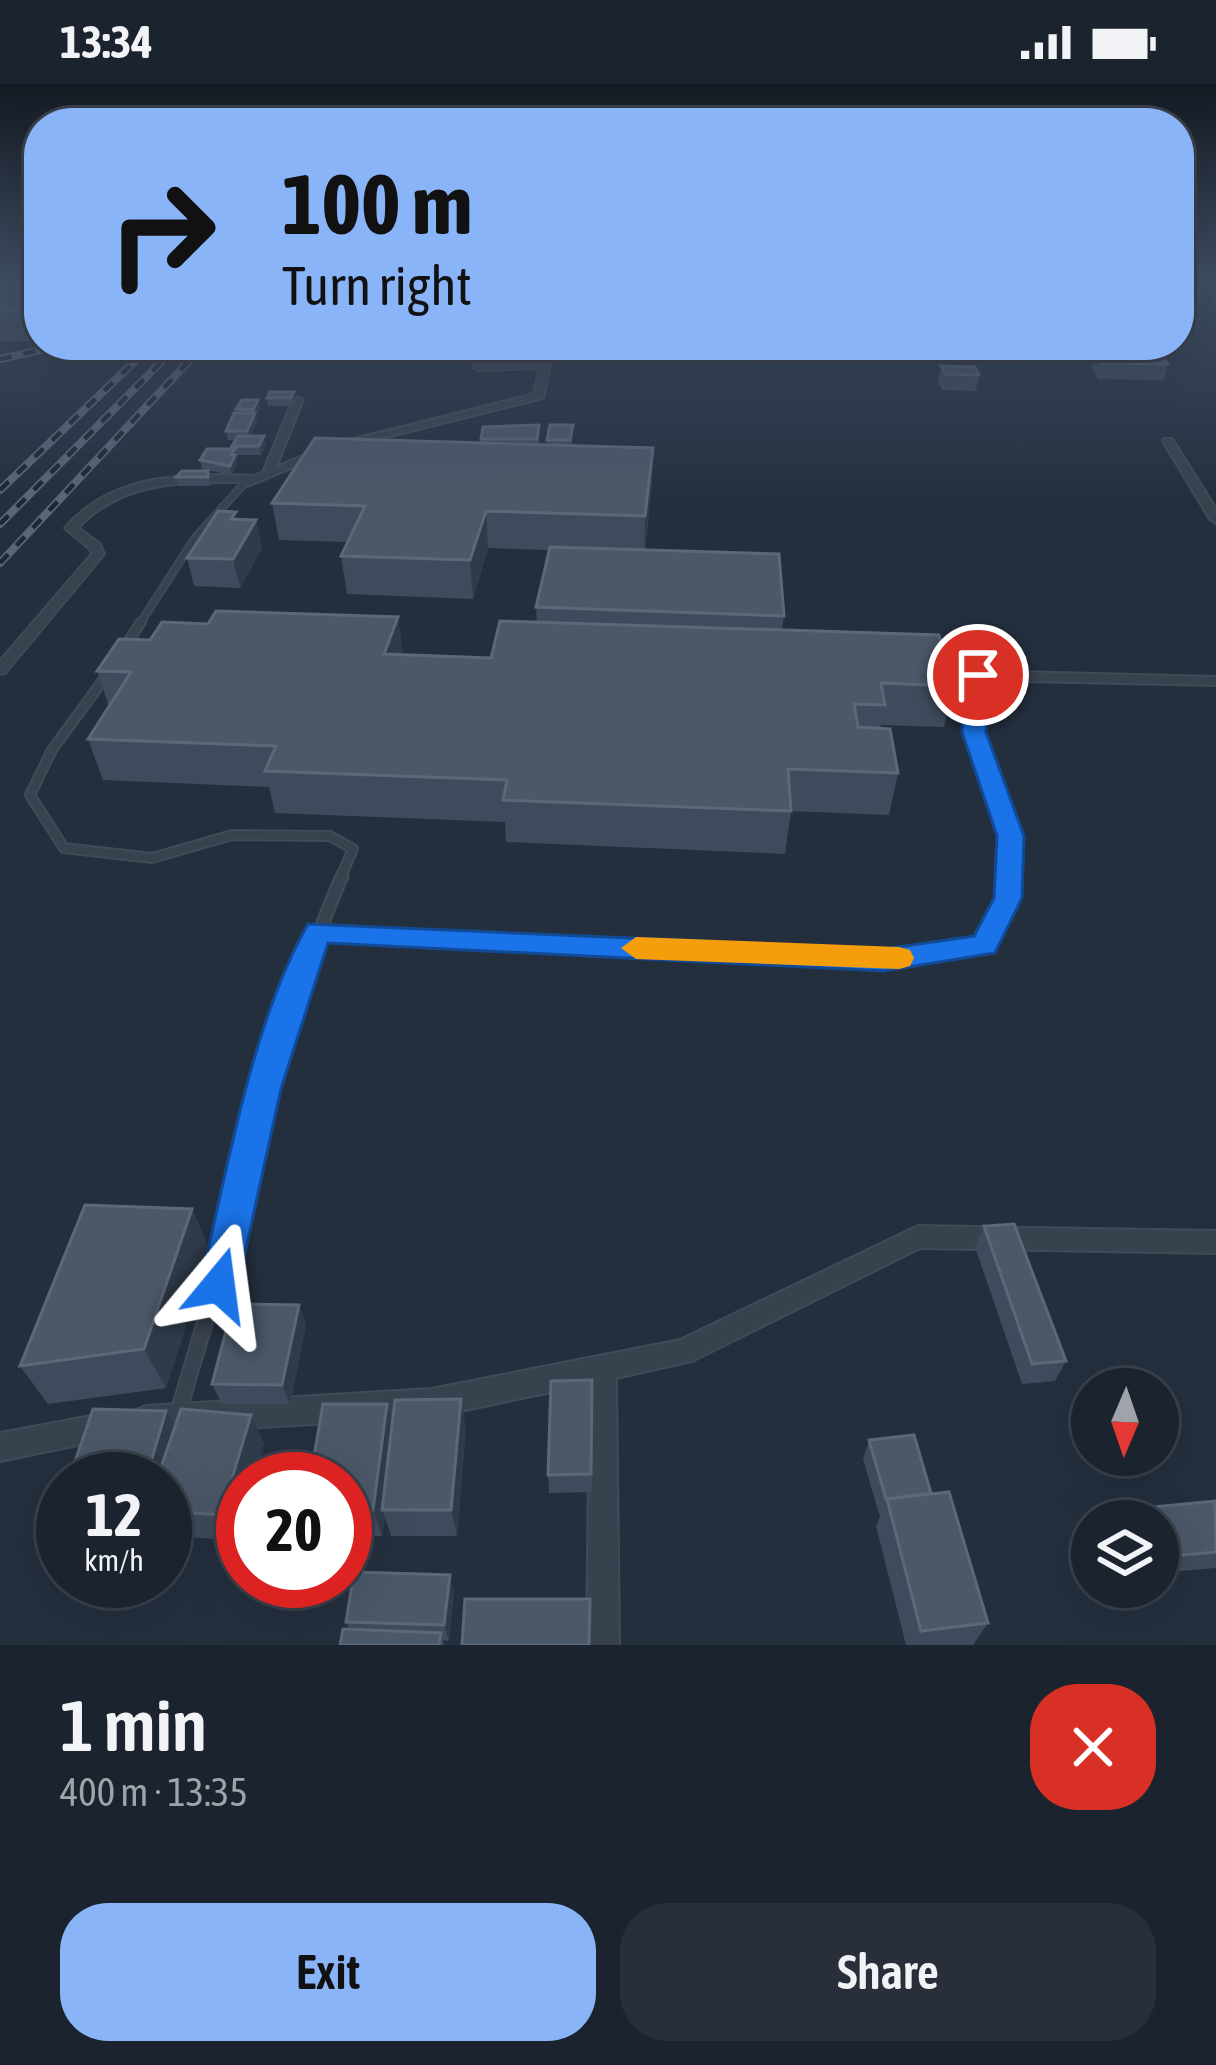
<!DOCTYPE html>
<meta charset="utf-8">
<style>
:root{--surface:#1b232e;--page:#282f3a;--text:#f1f3f6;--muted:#a0a4aa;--line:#39404a;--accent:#8ab4f8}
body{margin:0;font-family:"Asap Condensed",sans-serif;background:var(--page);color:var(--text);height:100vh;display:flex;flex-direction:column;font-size:45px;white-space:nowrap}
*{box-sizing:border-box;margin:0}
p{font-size:39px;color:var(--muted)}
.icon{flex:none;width:66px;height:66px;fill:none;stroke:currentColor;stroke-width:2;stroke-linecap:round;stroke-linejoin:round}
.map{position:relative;height:1561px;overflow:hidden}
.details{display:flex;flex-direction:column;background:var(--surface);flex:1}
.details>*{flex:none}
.hud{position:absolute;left:24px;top:24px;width:1170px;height:252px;border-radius:48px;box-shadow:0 12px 48px #0002,0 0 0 3px var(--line);background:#8ab4f8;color:#111;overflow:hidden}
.needle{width:78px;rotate:182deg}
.controls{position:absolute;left:1071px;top:1284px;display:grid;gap:24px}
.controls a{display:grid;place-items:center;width:108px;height:108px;border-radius:50%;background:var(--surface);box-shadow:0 12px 48px #0002,0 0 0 3px var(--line);font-size:60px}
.speed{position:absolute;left:36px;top:1368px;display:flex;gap:24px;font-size:60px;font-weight:700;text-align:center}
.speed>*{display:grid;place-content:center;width:156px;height:156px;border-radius:50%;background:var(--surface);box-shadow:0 12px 48px #0002,0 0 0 3px var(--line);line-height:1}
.speed small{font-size:30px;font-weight:400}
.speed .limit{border:18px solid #d22;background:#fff;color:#111}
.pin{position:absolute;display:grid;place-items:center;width:102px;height:102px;color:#fff;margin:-51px;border:6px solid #fff;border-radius:50%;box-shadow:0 3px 12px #0007}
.me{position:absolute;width:132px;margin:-66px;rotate:16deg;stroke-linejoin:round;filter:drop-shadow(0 0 9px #0008)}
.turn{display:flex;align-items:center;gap:42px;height:252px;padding:0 60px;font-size:54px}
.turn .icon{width:156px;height:156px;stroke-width:2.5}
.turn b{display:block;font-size:84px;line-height:102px}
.round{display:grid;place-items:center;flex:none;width:126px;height:126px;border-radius:48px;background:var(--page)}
.headline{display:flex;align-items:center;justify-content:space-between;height:204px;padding:0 60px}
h1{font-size:72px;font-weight:600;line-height:90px}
.button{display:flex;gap:24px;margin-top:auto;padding:24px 60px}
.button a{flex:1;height:138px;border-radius:48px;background:var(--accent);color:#111;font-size:48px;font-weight:600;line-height:138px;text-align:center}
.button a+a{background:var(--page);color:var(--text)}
.status{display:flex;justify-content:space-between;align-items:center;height:84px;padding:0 60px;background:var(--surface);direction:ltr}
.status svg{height:33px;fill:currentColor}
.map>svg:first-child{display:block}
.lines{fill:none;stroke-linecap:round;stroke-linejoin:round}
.lane-far3-casing{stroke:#414a57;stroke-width:9}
.lane-far2-casing{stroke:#414a57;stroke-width:12}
.lane-far1-casing{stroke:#414a57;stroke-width:15}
.lane-casing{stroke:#414a57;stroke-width:18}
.street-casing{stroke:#414a57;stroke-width:4}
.lane-far3{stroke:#38414e;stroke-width:6}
.lane-far2{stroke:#38414e;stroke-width:8}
.lane-far1{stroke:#38414e;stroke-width:10}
.lane{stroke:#38414e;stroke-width:14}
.street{fill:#38414e;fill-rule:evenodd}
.rail-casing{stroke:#5a6575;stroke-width:8}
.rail{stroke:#1d2633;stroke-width:4.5;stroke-dasharray:12;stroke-linecap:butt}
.wall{fill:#3f4b5c}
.shaded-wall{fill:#2f3b4b}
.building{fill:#4b5868;stroke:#5c6777;stroke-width:3}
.route{fill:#1a73e8;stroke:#114b97;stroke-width:3}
.slow{fill:#f59e0b}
</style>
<div class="status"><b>13:34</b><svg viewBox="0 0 49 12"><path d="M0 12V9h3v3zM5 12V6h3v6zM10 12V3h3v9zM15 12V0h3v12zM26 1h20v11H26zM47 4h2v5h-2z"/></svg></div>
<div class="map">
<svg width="1216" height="1561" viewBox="0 0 1216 1561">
<rect width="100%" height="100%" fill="#242f3e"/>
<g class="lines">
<g class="lane-far3-casing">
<path id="lane-far3" d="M139,541L195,454L241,403"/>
</g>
<g class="lane-far2-casing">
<path id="lane-far2" d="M125,563L141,538
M106,592L52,666L30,711L64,764L152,774L232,751L330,752L353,765L340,795"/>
</g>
<g class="lane-far1-casing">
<path id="lane-far1" d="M239,1127C263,1008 294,904 342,792"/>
</g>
<g class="lane-casing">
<path id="lane" d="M178,1329L239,1124"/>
</g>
<g class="street-casing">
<path id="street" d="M544,261H554L543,314L334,366L245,403L241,402L240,398C181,398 121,397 78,444L100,460L104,470L5,589L0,590V577L92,470L90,465L65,444C112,389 187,389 254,392L263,388L293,316L298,313L303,316L276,383L326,362L534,310L540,284L478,286L473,283L478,280L541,278Z
M1164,355H1172L1216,425V439L1210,435L1163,357Z
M978,587L1216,593V601L985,596L982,648L1020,752L1017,814L992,866L884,883L318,855L311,853L308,848L311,843L318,841L884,869L978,855L999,814L1002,752L966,648L971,591Z
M918,1142L1216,1147V1169L920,1164L692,1277L616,1294L619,1561H587L590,1300L431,1333L146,1350L136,1346L132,1336L136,1326L146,1322L431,1305L680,1256Z
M107,1329L117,1333L121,1343L117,1353L0,1377V1349Z"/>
</g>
<use href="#lane-far3" class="lane-far3"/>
<use href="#lane-far2" class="lane-far2"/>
<use href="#lane-far1" class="lane-far1"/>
<use href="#lane" class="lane"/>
<use href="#street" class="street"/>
<g class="rail-casing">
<path id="rail" d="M0,275L64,261
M0,406L152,261
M0,440L178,261
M0,479L204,261"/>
</g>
<use href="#rail" class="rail"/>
</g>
<path class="wall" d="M0,197H39V257H0Z
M1211,198L1216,199V219L1208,206Z
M1179,205L1200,213L1198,220L1179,219Z
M1095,268L1168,280L1164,296L1098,295L1091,284Z
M941,282L979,291L976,307L942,306L938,298Z
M270,308L295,316L292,322H268L267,314Z
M236,325H260L256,331L257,338L250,352L266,361L261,371H237V380L232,391L202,385L200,376L232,365L236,356H228L226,347L237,329Z
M539,341V361H547V356L573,341L572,362L652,399L645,466L784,532L782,546L953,602L944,643L881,641V644L898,689L889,731L791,727L785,770L506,758L505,738L275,729L269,703L103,696L88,655L109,622L97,587L150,556L208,540L398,533L403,571L491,574L537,538L536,523L549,466L488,464L473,515L347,510L341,472L347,458L279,456L272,419L481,359V355Z
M208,387L210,402H178L176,393Z
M237,435L256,436L262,464L240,504L194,502L187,474Z
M192,1125L210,1166L166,1304L48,1320L20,1282Z
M984,1142L1066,1277L1055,1297L1022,1300L975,1163Z
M299,1221L306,1241L290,1320H222L212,1300Z
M592,1296V1408L549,1409L548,1391Z
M251,1331L264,1360L254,1395H243V1433L236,1457L165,1451V1395L175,1343Z
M393,1339L466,1344L457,1452H391L385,1434L382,1452H345V1395Z
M869,1356L931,1409L988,1539L973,1561H906L876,1442L880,1433L863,1375Z
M63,1412V1471L49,1454Z
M1216,1419V1484L1158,1489V1437H1131L1142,1424Z
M454,1508L449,1557L443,1556L444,1561H340L349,1545L346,1538Z"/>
<path class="shaded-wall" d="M258,316L260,325L256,332L257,338L249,356L247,347L254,332L253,326Z
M264,352L266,361L261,371L259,362Z
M653,364L652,399L644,469L645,432Z
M235,365L237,380L232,391L230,382Z
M486,427L488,464L473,515L470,476Z
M256,436L262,464L240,504L233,475Z
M398,533L403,573L384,570Z
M192,1125L210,1166L166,1304L144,1265Z
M299,1221L306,1241L290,1320L282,1301Z
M461,1315L466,1344L457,1452L451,1426Z
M387,1320L395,1348L382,1426L385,1434L382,1452L373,1426Z
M166,1327L182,1355L165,1395H146Z
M251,1331L264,1360L254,1395H243V1433L236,1457L221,1431Z
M450,1491L454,1508L449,1557L444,1541Z"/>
<path class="building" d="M0,197H39V228L0,227Z
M1179,205L1197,206L1200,213L1181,212Z
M1095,268L1160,270L1168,280L1102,279Z
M941,282L975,283L979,291L945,290Z
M270,308H294L291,314H267Z
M242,316H258L253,326L236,325Z
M234,329H255L247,347H226Z
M539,341L537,355H481L483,343Z
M550,341H573L570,356H547Z
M238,352H264L259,362H232Z
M315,354L653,364L645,432L486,427L470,476L341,472L365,422L272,419Z
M207,365H235L231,371H235L230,382L200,376Z
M182,387H208V393H176Z
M218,427L236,428L231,435L256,436L233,475L187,474Z
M550,463L779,470L784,532L536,523Z
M216,527L398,533L384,570L491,574L500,537L939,551L953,602L881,599L885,621L854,620L858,643L890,645L898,689L788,685L791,727L503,716L507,696L265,687L276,662L88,655L131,588L97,587L119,555L150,556L162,538L208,540Z
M85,1121L192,1125L144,1265L20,1282Z
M1014,1140L1066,1277L1032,1280L984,1142Z
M233,1220L299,1221L282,1301L212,1300Z
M592,1296L591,1390L548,1391L551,1297Z
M461,1315L451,1426H382L395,1316Z
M323,1320H387L373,1426H345V1395H310Z
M93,1325L166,1327L146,1395H69Z
M181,1325L251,1331L221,1431L165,1427V1395H157Z
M914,1351L931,1409L886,1415L869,1356Z
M949,1408L988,1539L921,1547L887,1415Z
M63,1412V1455L49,1454Z
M1215,1417L1216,1468L1162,1473L1158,1464V1437H1147L1142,1424Z
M354,1488L450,1491L444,1541L346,1538Z
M465,1515H590L589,1561H462Z
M343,1545L441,1549L439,1561H340Z"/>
<linearGradient id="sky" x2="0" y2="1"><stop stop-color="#141a22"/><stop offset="0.47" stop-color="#3f4d63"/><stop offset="1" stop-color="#3f4d63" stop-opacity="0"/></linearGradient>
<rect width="1216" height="415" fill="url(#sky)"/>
<path class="route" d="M978,585L989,591L986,648L1024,752L1022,814L995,869L884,887L328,859L281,1005L238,1201L232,1213L219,1218L205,1213L200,1201C227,1088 251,940 308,840L884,865L974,852L994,814L997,752L962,648L966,591Z"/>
<path class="slow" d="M636,853L899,863L910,866L914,874L910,882L899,885L636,875L621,864Z"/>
</svg>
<div class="controls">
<a><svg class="needle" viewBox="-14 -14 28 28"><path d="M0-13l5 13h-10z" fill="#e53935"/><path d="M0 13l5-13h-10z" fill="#a0a4aa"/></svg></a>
<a><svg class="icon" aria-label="layers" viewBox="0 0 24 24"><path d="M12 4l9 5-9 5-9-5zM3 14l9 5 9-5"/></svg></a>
</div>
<div class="speed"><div>12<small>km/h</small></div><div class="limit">20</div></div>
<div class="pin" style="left:978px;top:591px;background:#d93025"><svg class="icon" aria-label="arrive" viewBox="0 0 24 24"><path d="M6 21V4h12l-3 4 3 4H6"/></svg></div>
<svg class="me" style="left:219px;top:1201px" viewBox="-20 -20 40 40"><path d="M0-17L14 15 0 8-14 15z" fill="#1a73e8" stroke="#fff" stroke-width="4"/></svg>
<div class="hud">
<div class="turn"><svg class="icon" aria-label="right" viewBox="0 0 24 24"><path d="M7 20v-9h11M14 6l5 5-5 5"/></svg><div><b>100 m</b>Turn right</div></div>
</div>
</div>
<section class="details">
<div class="headline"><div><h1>1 min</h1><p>400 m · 13:35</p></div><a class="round" style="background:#d93025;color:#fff"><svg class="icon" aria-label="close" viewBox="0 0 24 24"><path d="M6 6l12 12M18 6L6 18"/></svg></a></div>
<div class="button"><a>Exit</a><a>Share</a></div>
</section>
